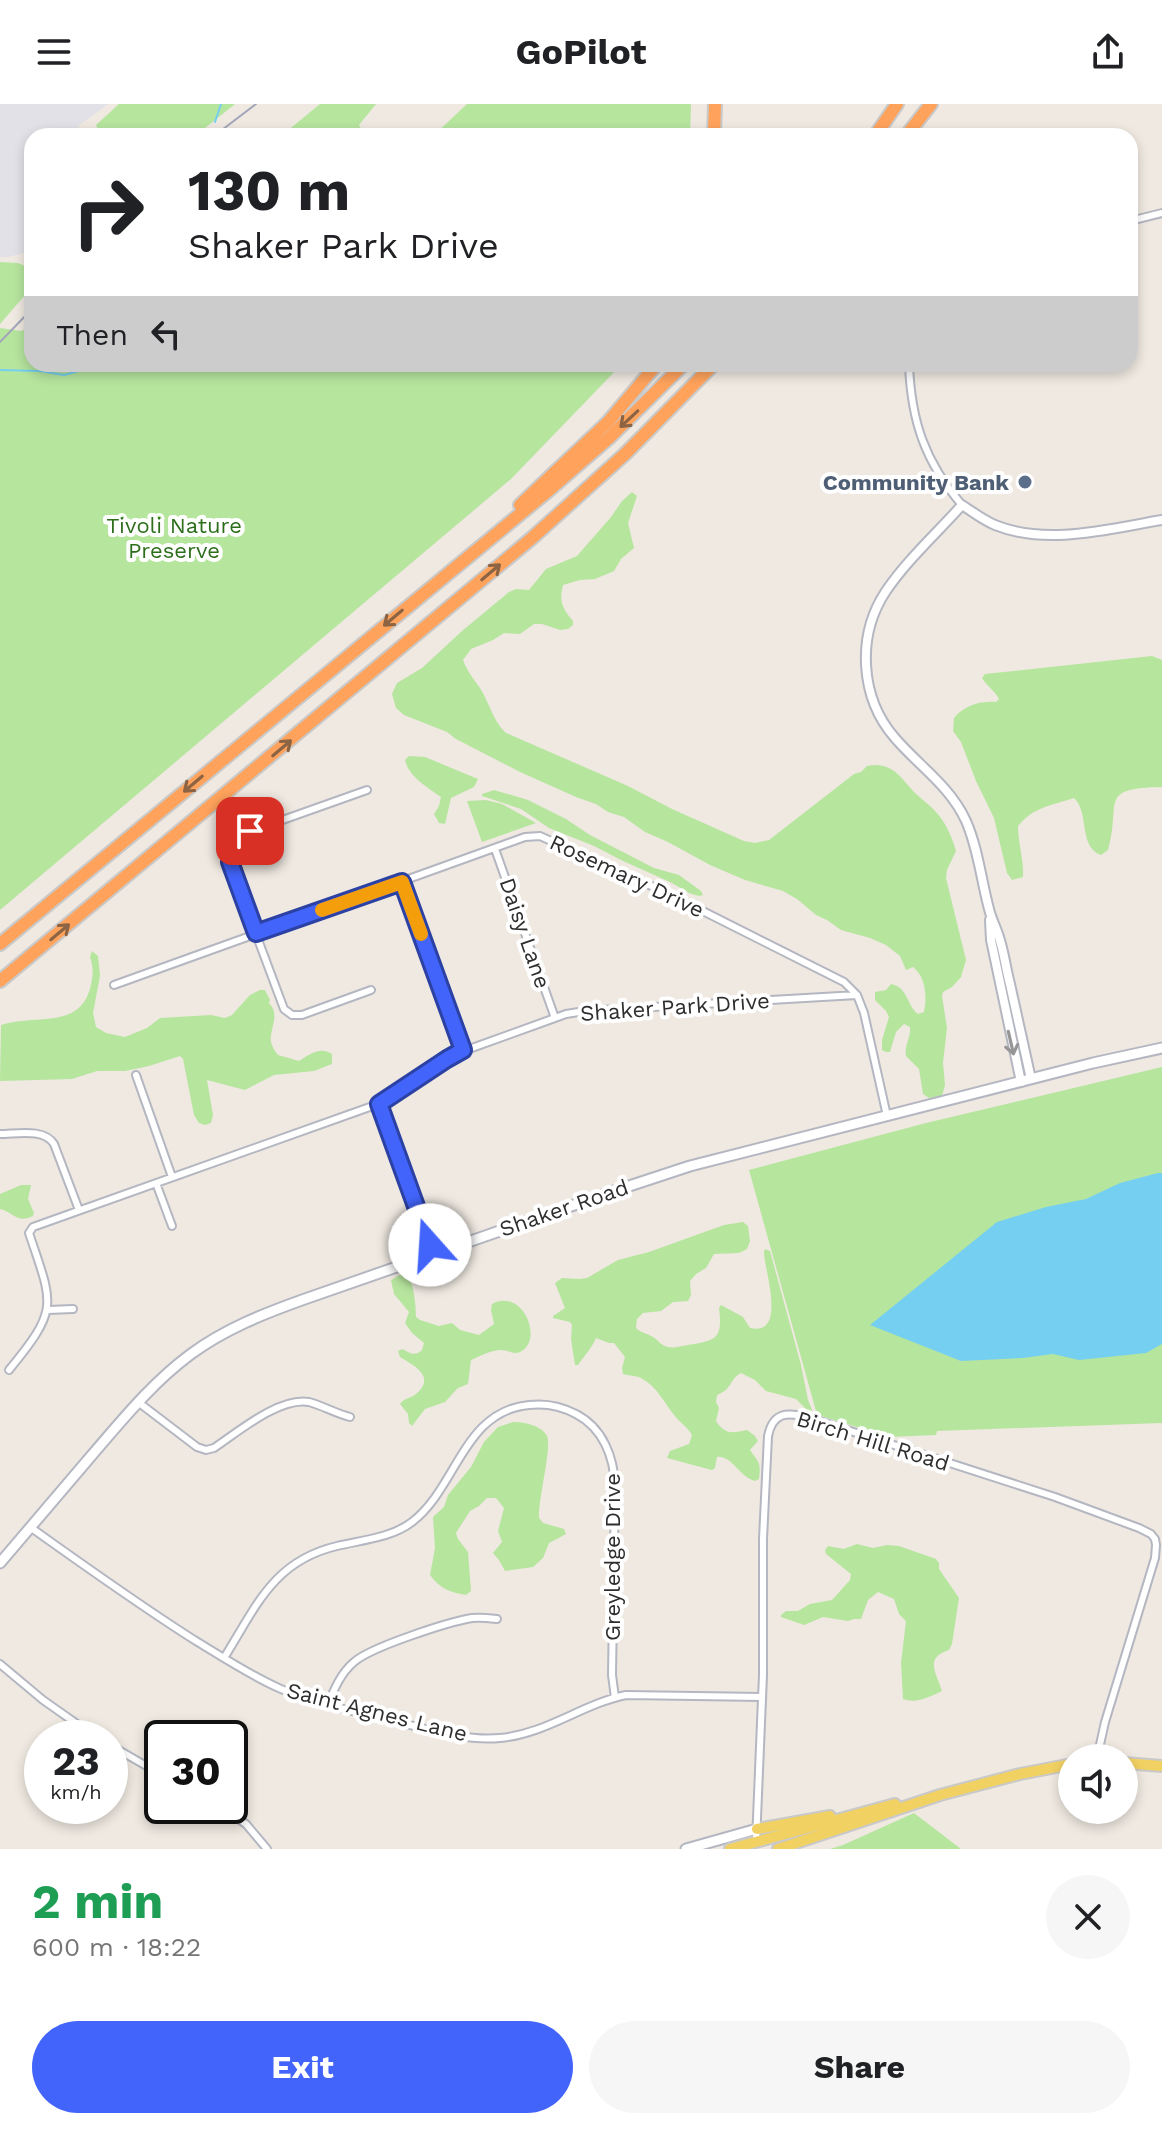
<!DOCTYPE html>
<meta charset="utf-8">
<style>
:root{--surface:#fff;--page:#f6f6f6;--text:#202124;--muted:#757577;--accent:#4264fb}
body{margin:0;font-family:"Work Sans",sans-serif;background:var(--page);color:var(--text);height:100vh;display:flex;flex-direction:column;font-size:30px;white-space:nowrap}
*{box-sizing:border-box;margin:0}
p{font-size:26px;color:var(--muted)}
.icon{flex:none;width:44px;height:44px;fill:none;stroke:currentColor;stroke-width:2;stroke-linecap:round;stroke-linejoin:round}
.map{position:relative;height:1745px;overflow:hidden}
.details{display:flex;flex-direction:column;background:var(--surface);flex:1}
.details>*{flex:none}
.banner{position:absolute;left:24px;top:24px;width:1114px;height:244px;border-radius:24px;box-shadow:0 4px 12px #0003;background:#fff;color:var(--text);overflow:hidden}
.tools{position:absolute;left:1058px;top:1640px;display:grid;gap:16px}
.tools a{display:grid;place-items:center;width:80px;height:80px;border-radius:50%;background:var(--surface);box-shadow:0 4px 12px #0003;font-size:40px}
.speed{position:absolute;left:24px;top:1616px;display:flex;gap:16px;font-size:40px;font-weight:700;text-align:center}
.speed>*{display:grid;place-content:center;width:104px;height:104px;border-radius:50%;background:var(--surface);box-shadow:0 4px 12px #0003;line-height:1}
.speed small{font-size:20px;font-weight:400}
.speed .limit{border:4px solid #111;border-radius:12px;background:#fff;color:#111}
.pin{position:absolute;display:grid;place-items:center;width:68px;height:68px;color:#fff;margin:-34px;border-radius:16px;box-shadow:0 4px 12px #0006}
.me{position:absolute;width:88px;margin:-44px;rotate:341deg;stroke-linejoin:round;filter:drop-shadow(0 0 6px #0008)}
.turn{display:flex;align-items:center;gap:28px;height:168px;padding:0 32px;font-size:36px}
.turn .icon{width:104px;height:104px;stroke-width:2.5}
.turn b{display:block;font-size:56px;line-height:68px}
.then{display:flex;align-items:center;height:76px;padding:0 32px;background:#0003;gap:16px;font-size:30px}
.round{display:grid;place-items:center;flex:none;width:84px;height:84px;border-radius:42px;background:var(--page)}
.headline{display:flex;align-items:center;justify-content:space-between;height:136px;padding:0 32px}
h1{font-size:48px;font-weight:700;line-height:60px;color:#1e9e55}
.primary-button{display:flex;gap:16px;margin-top:auto;padding:16px 32px}
.primary-button a{flex:1;height:92px;border-radius:48px;background:var(--accent);color:#fff;font-size:32px;font-weight:700;line-height:92px;text-align:center}
.primary-button a+a{background:var(--page);color:var(--text)}
header{display:flex;justify-content:space-between;align-items:center;height:104px;padding:0 32px;background:var(--surface);font-size:36px;font-weight:700}
.map>svg:first-child{display:block}
.industrial{fill:#e3e1e8}
.green{fill:#b6e59e}
.water{fill:#75cff0}
.lines{fill:none;stroke-linecap:round;stroke-linejoin:round}
.stream{stroke:#75cff0;stroke-width:2}
.minor-casing{stroke:#b4b7c1;stroke-width:10}
.tertiary-casing{stroke:#b4b7c1;stroke-width:12}
.secondary-casing{stroke:#b4b7c1;stroke-width:13}
.primary-casing{stroke:#c9c9c9;stroke-width:14}
.motorway-casing{stroke:#c9c9c9;stroke-width:16}
.minor{stroke:#fff;stroke-width:6}
.tertiary{stroke:#fff;stroke-width:8}
.secondary{stroke:#fff;stroke-width:9}
.primary{stroke:#f2d163;stroke-width:10}
.motorway{stroke:#ffa35c;stroke-width:12}
.rail{stroke:#a3a6b8;stroke-width:2}
.oneway{stroke:#8c6343}
.oneway2{stroke:#969696}
.route-casing{stroke:#2b41a3;stroke-width:20}
.route{stroke:#4264fb;stroke-width:14}
.slow{stroke:#f59e0b;stroke-width:14}
.service-dot{fill:#5c6f8a;stroke:#fff;stroke-width:3}
.labels{text-anchor:middle;dominant-baseline:central;stroke-width:8;stroke-linejoin:round;paint-order:stroke}
.service-label{font-size:22px;font-weight:bold;fill:#4e5e75;stroke:#fff;text-anchor:end}
.park-label{font-size:22px;fill:#2c6e1b;stroke:#fff}
.street-label{font-size:22px;fill:#2e2e2e;stroke:#fff}
</style>
<header><svg class="icon" aria-label="menu" viewBox="0 0 24 24"><path d="M4 6h16M4 12h16M4 18h16"/></svg>GoPilot<svg class="icon" aria-label="share" viewBox="0 0 24 24"><path d="M12 15V3M7 8l5-5 5 5M5 13v7h14v-7"/></svg></header>
<div class="map">
<svg width="1162" height="1745" viewBox="0 0 1162 1745">
<rect width="100%" height="100%" fill="#efe9e1"/>
<path class="industrial" d="M0,0H108L78,22L85,32H32V147L8,153H0Z"/>
<path class="green" d="M119,0H235L195,32H101L96,21Z
M320,0H376L359,21L365,32H281Z
M467,0H691L690,32H433Z
M0,158L18,159L32,165V183L0,220Z
M32,218V260H622L511,375L0,806V224L22,227Z
M632,388L637,392L628,419L634,444L621,455L614,467L595,475L580,476L563,481C559,498 562,504 573,517V521L568,525L560,526L542,520H534L520,530L504,529L493,536L471,545L463,556C467,567 473,574 480,584C489,598 493,617 506,629L628,682L672,705L744,737L755,739L769,736L854,670L861,668L867,662C892,657 900,673 915,689C921,695 929,700 935,707C945,717 952,733 956,747L947,766L946,774L966,856L961,873L952,883L943,888L942,892L947,924L943,959L945,981L942,992L929,994L923,990L919,965L906,952C904,942 911,933 910,923L904,920L896,928L890,948H886L882,946V936L889,913L886,907L875,896V888L886,886L891,880C909,884 906,901 918,910L924,908C927,893 926,873 913,863L906,866L900,852L886,841L870,834L841,826L827,816L816,811L797,795L783,787L745,776L710,761L668,738L645,728L624,713L608,708L596,700L576,693L520,668L456,635L447,628L404,611L396,604L392,590L397,579L422,564L462,527L509,488L516,485L529,486L546,465L577,452L611,413L622,397Z
M1152,552L1162,556V683C1096,684 1122,699 1108,746L1101,751C1078,743 1090,709 1074,694C1053,701 1033,703 1018,722C1018,739 1024,756 1023,773L1012,776L1007,769L994,714L976,677L961,638L953,627L954,614C965,601 980,597 996,598L999,595C996,588 987,582 982,574L985,570Z
M409,652L425,653L478,675L474,683L451,694L445,720L439,719L434,710L439,702L441,693C427,683 409,673 405,656Z
M494,686L528,696L566,715L590,731L654,764L679,771L701,787L703,791L699,792L689,789L672,779L621,756L594,742L549,724L521,705L482,692V690Z
M486,696L502,700L536,719L482,738L467,697Z
M92,847L98,852L100,872L93,909L96,923L106,929L125,933L147,924L160,914L211,911L225,914L232,911L250,891L260,886H265L270,896L269,899C281,911 269,925 271,938C272,943 275,947 278,951L299,957C309,951 320,942 332,950V960L314,967L274,971L245,986L207,976L213,1011L211,1019L205,1021L199,1019L194,1011L183,955L180,952L149,962L125,967H97L72,975L0,977L1,921C33,910 78,926 90,885C93,873 94,864 90,853Z
M1162,963V1319L937,1327L936,1331L889,1333L821,1312L816,1307L749,1066L926,1019Z
M21,1081H31L28,1095L34,1109L33,1112C17,1120 13,1108 0,1105V1090Z
M743,1118L748,1122L750,1137L747,1145L739,1149L714,1150L706,1164L696,1170L690,1177L691,1191L688,1197L673,1198L661,1207L643,1209L637,1215L636,1224C641,1229 647,1229 653,1233C657,1235 659,1239 663,1241C671,1246 679,1242 688,1241C716,1237 723,1235 719,1204L721,1201L743,1213L750,1224C788,1233 764,1165 764,1148L765,1145L770,1147L801,1261L808,1296L812,1306L811,1307L807,1306L796,1295L766,1287L755,1276L741,1269C729,1275 733,1285 717,1291L716,1298L719,1304L716,1317C725,1331 733,1329 747,1326L755,1332L758,1337L750,1346C759,1359 761,1358 759,1375L755,1377C739,1373 732,1351 717,1353L715,1364L712,1366L667,1354L670,1347L689,1340L692,1331C688,1323 680,1319 675,1312C664,1299 657,1282 641,1274C635,1271 628,1272 623,1270L622,1264L625,1253L614,1239H609L596,1234C592,1244 584,1252 578,1261H575L571,1235L572,1221L570,1218L553,1214V1212L565,1204L555,1179L562,1174L579,1175L587,1174L618,1156L649,1148L724,1121Z
M400,1171C402,1171 405,1170 407,1172C414,1177 416,1204 416,1213L420,1216L439,1222L452,1219L460,1226L479,1231L494,1220L491,1206L492,1200C522,1183 545,1236 520,1248C513,1251 509,1246 501,1246C492,1246 480,1252 471,1256L468,1280L458,1284L445,1298L425,1305L412,1322L409,1319L408,1310L400,1300C405,1293 411,1295 417,1289C436,1272 413,1261 400,1253L398,1247L402,1245C410,1249 415,1253 422,1246L424,1239L412,1229L405,1219L409,1208L394,1190L391,1176Z
M513,1318C524,1318 541,1321 547,1332C552,1344 538,1395 539,1414L543,1419L564,1425L566,1430L549,1439L543,1454L533,1463L505,1467L499,1456L493,1449L502,1438L498,1427L504,1404L496,1394H487L479,1402L470,1407L456,1429L458,1435L468,1448L471,1487L466,1491C451,1489 439,1484 430,1471L435,1444L433,1413L444,1403L448,1391L471,1363L484,1338L498,1323Z
M857,1440L873,1444L887,1441L899,1442L936,1455L939,1459V1465L959,1494L952,1540L949,1546C924,1554 936,1568 942,1587C929,1593 917,1600 903,1595L901,1559L906,1517L899,1510L894,1495L878,1488L868,1496L861,1515H854L848,1517L823,1513L804,1521L781,1513V1511L786,1507H798L810,1500L832,1496L850,1476L851,1470L826,1450L825,1446L828,1442L844,1445Z
M914,1709L961,1745H830L843,1741Z"/>
<path class="water" d="M1158,1069H1162V1240L1146,1249L1079,1256L1053,1250L1023,1254L961,1257L870,1221L997,1118L1046,1103L1086,1095L1120,1079Z"/>
<g class="lines">
<path class="stream" d="M215,18L221,0
M0,266L39,267L64,271L105,260"/>
<g class="minor-casing">
<path id="minor" d="M1130,117L1162,109
M909,260C911,317 925,358 962,401
M367,686L246,729C232,738 228,750 232,766L284,905L292,911H302L371,886
M495,745L555,914
M402,778L463,946
M114,881L525,733L540,732L667,789L844,878L857,891L864,909L887,1012
M136,971L172,1073
M379,1000L433,1150
M0,1030C17,1030 44,1024 54,1040L79,1106
M156,1079L172,1122
M48,1206L73,1205
M9,1266C60,1204 53,1201 29,1129L33,1123L381,999L458,949L566,910L585,907L857,891
M138,1298L197,1343L206,1346L214,1344C238,1328 279,1293 309,1298C321,1301 337,1310 350,1313
M30,1423C85,1462 139,1501 196,1537C224,1554 251,1572 281,1585C318,1601 359,1608 398,1618C431,1626 465,1637 500,1634C546,1630 582,1600 626,1591L762,1593
M224,1554C256,1503 273,1457 337,1442C362,1436 391,1434 412,1418C457,1384 463,1307 529,1301C545,1299 561,1302 576,1310C603,1324 614,1353 615,1382L612,1571L615,1594
M0,1560L43,1596L97,1634
M328,1601C334,1585 341,1569 354,1558C371,1543 448,1518 472,1514C481,1513 488,1514 497,1515
M110,1641L162,1671
M219,1702L246,1720L267,1745
M756,1738L763,1571V1435L768,1332C773,1308 787,1308 807,1313L1055,1393L1139,1424L1151,1430L1155,1435L1156,1441L1155,1454L1105,1618L1097,1654"/>
</g>
<g class="tertiary-casing">
<path id="tertiary" d="M990,816L991,836L1021,978
M1031,975C1024,944 1017,912 1010,880C1006,865 1004,848 999,833C996,823 991,814 989,805C981,775 978,744 966,717C950,682 919,662 895,634C860,594 856,532 886,487C907,456 937,429 962,401C973,408 983,416 995,421C1047,442 1108,425 1162,416"/>
</g>
<g class="secondary-casing">
<path id="secondary" d="M0,1459C31,1423 61,1387 92,1351C123,1315 153,1278 191,1250C225,1225 263,1210 302,1196L617,1086L690,1062L1093,959L1162,944
M686,1745L757,1725"/>
</g>
<g class="primary-casing">
<path id="primary" d="M1124,1659L1162,1662
M757,1725L830,1712
M730,1745L895,1700
M778,1745L940,1691L1020,1670L1072,1660"/>
</g>
<g class="motorway-casing">
<path id="motorway" d="M714,32L715,0
M875,32L897,0
M906,32L931,0
M520,401L608,318L657,260
M0,840L548,387L610,333L684,260
M0,877L532,434L625,350L714,260"/>
</g>
<use href="#minor" class="minor"/>
<use href="#tertiary" class="tertiary"/>
<use href="#secondary" class="secondary"/>
<use href="#primary" class="primary"/>
<use href="#motorway" class="motorway"/>
<path class="rail" d="M214,32L256,0
M0,238L32,205"/>
</g>
<defs><path id="oneway-shaft" d="M-6 0H5M1.5-3L5.5 0L1.5 3" fill="none" stroke-width="1.6" stroke-linecap="round" stroke-linejoin="round" transform="scale(2)"/></defs>
<g class="oneway">
<use href="#oneway-shaft" transform="translate(629 315) rotate(137)"/>
<use href="#oneway-shaft" transform="translate(491 468) rotate(-40)"/>
<use href="#oneway-shaft" transform="translate(393 514) rotate(140)"/>
<use href="#oneway-shaft" transform="translate(282 644) rotate(-40)"/>
<use href="#oneway-shaft" transform="translate(193 680) rotate(140)"/>
<use href="#oneway-shaft" transform="translate(60 828) rotate(-40)"/>
</g>
<use class="oneway2" href="#oneway-shaft" transform="translate(1011 939) rotate(77)"/>
<g class="lines">
<g class="route-casing">
<path id="route" d="M250,727C236,733 230,743 230,758L256,829L402,778L463,946L447,955L379,1000L430,1141"/>
</g>
<use href="#route" class="route"/>
<path class="slow" d="M322,806L402,778L421,830"/>
</g>
<circle class="service-dot" cx="1025" cy="378" r="8"/>
<g class="labels">
<g class="service-label">
<text x="1009" y="378">Community Bank</text>
</g>
<g class="park-label">
<text x="174" y="421">Tivoli Nature<tspan x="174" dy="25">Preserve</tspan></text>
</g>
<g class="street-label">
<text transform="translate(627 772) rotate(25)">Rosemary Drive</text>
<text transform="translate(525 829) rotate(71)">Daisy Lane</text>
<text transform="translate(675 903) rotate(-4)">Shaker Park Drive</text>
<text transform="translate(564 1104) rotate(-19)">Shaker Road</text>
<text transform="translate(873 1337) rotate(17)">Birch Hill Road</text>
<text transform="translate(612 1453) rotate(-90)">Greyledge Drive</text>
<text transform="translate(377 1608) rotate(14)">Saint Agnes Lane</text>
</g>
</g>
</svg>
<div class="tools">
<a><svg class="icon" aria-label="sound" viewBox="0 0 24 24"><path d="M4 9h4l5-4v14l-5-4H4zM17 9q2 3 0 6"/></svg></a>
</div>
<div class="speed"><div>23<small>km/h</small></div><div class="limit">30</div></div>
<div class="pin" style="left:250px;top:727px;background:#d93025"><svg class="icon" aria-label="arrive" viewBox="0 0 24 24"><path d="M6 21V4h12l-3 4 3 4H6"/></svg></div>
<svg class="me" style="left:430px;top:1141px" viewBox="-20 -20 40 40"><circle r="19" fill="#fff"/><path d="M0-13L10 11 0 6-10 11z" fill="#4264fb"/></svg>
<div class="banner">
<div class="turn"><svg class="icon" aria-label="right" viewBox="0 0 24 24"><path d="M7 20v-9h11M14 6l5 5-5 5"/></svg><div><b>130 m</b>Shaker Park Drive</div></div>
<div class="then">Then<svg class="icon" aria-label="left" viewBox="0 0 24 24"><path d="M17 20v-9H6M10 6l-5 5 5 5"/></svg></div>
</div>
</div>
<section class="details">
<div class="headline"><div><h1>2 min</h1><p>600 m · 18:22</p></div><a class="round"><svg class="icon" aria-label="close" viewBox="0 0 24 24"><path d="M6 6l12 12M18 6L6 18"/></svg></a></div>
<div class="primary-button"><a>Exit</a><a>Share</a></div>
</section>
